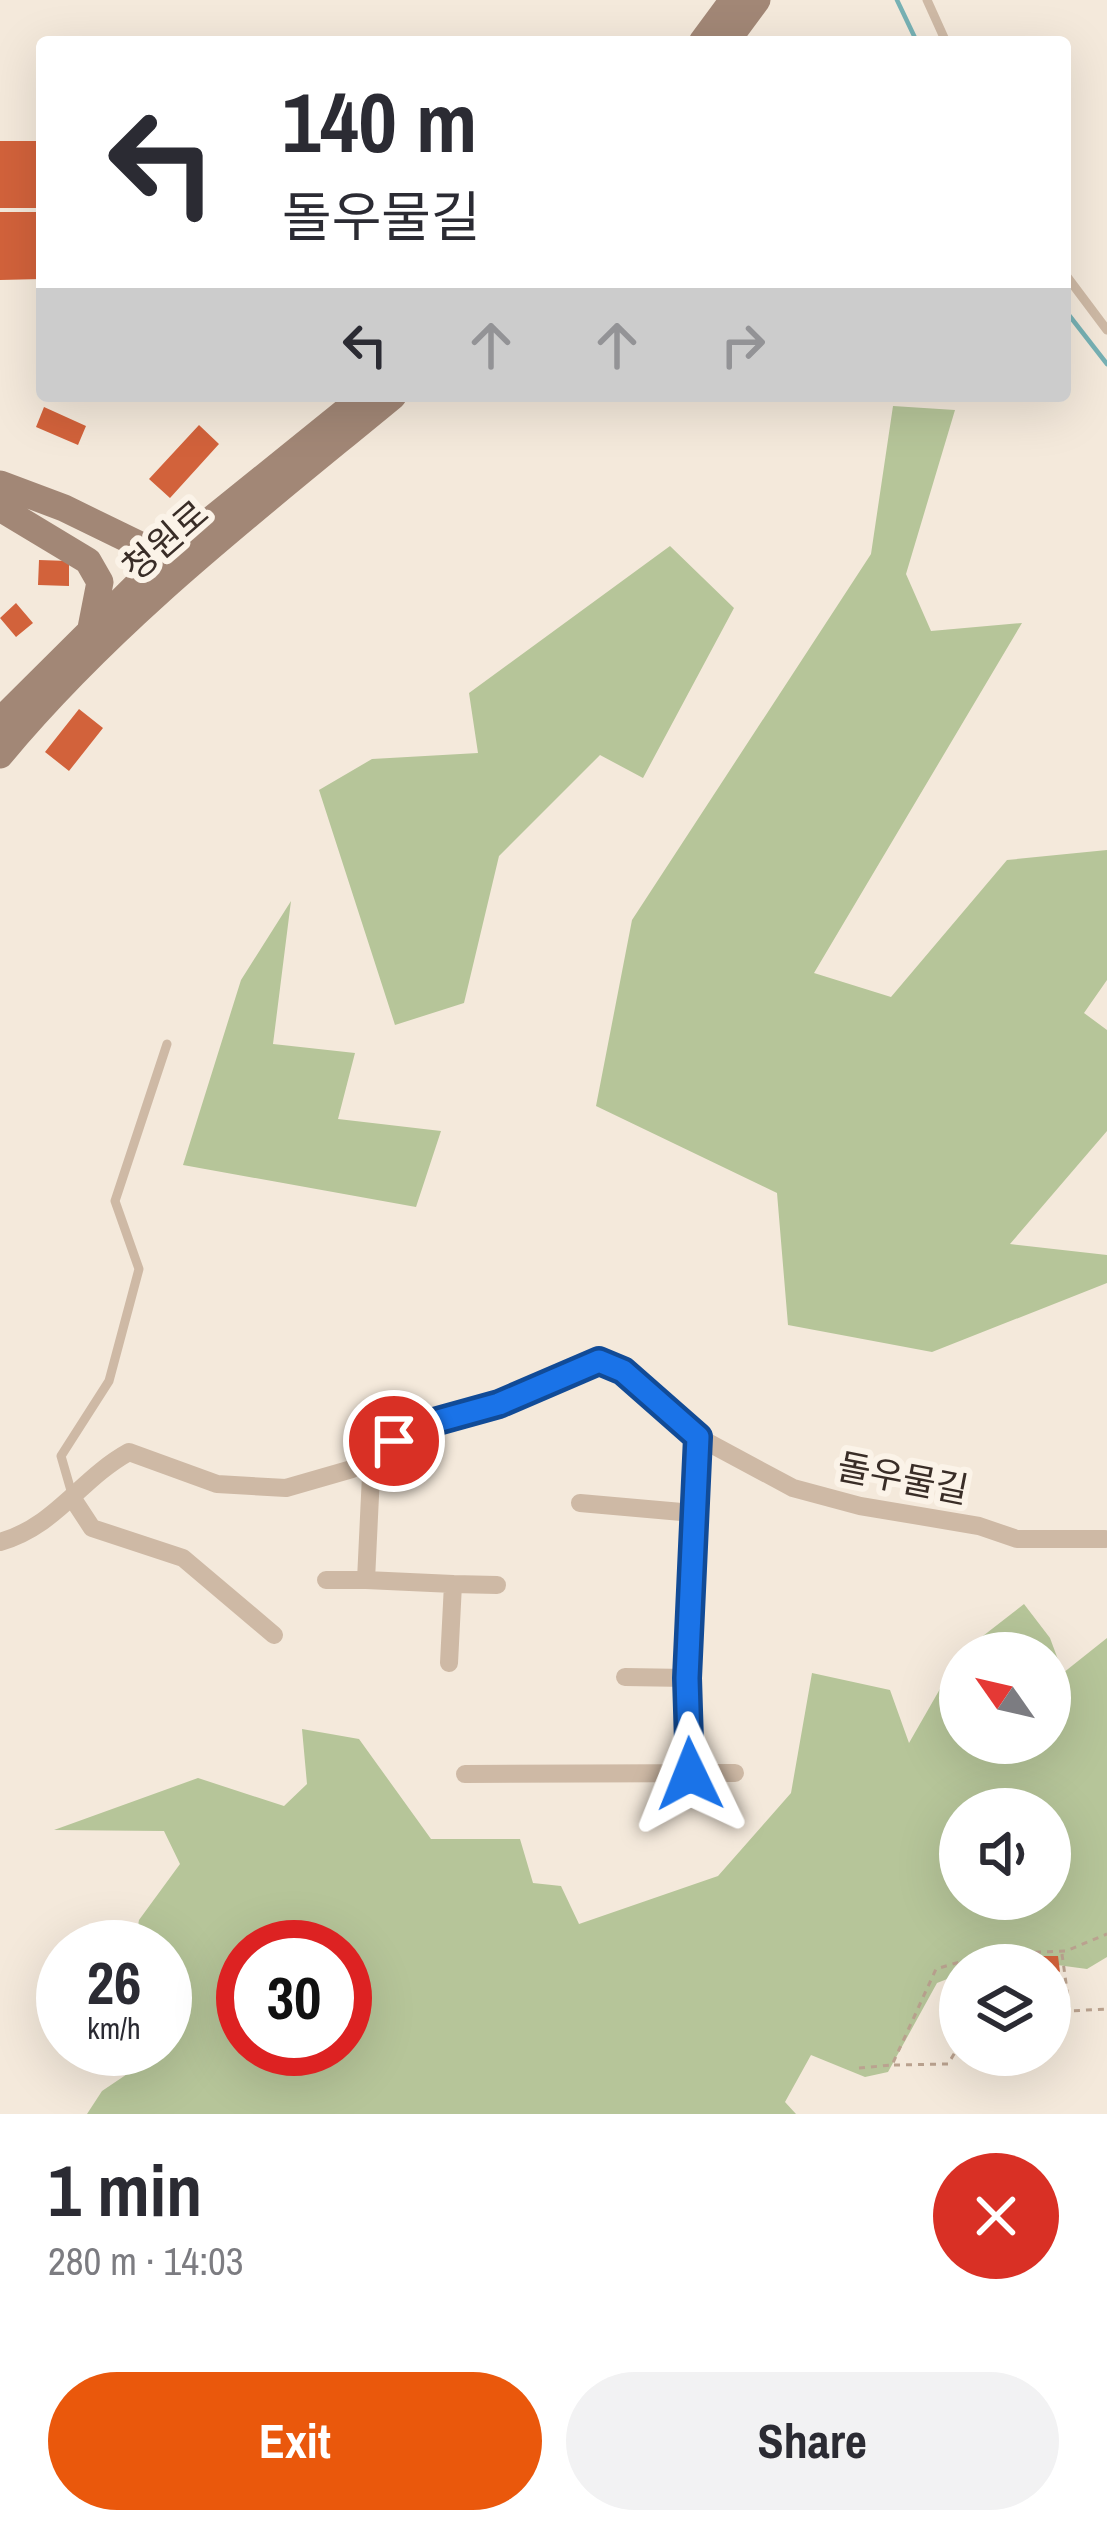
<!DOCTYPE html>
<meta charset="utf-8">
<style>
:root{--surface:#fff;--page:#f2f2f3;--text:#2b2b33;--muted:#7c7c81;--accent:#ea580c}
body{margin:0;font-family:"Archivo Narrow","Noto Sans KR",sans-serif;background:var(--page);color:var(--text);height:100vh;display:flex;flex-direction:column;font-size:45px;white-space:nowrap}
*{box-sizing:border-box;margin:0}
p{font-size:39px;color:var(--muted)}
.icon{flex:none;width:66px;height:66px;fill:none;stroke:currentColor;stroke-width:2;stroke-linecap:round;stroke-linejoin:round}
.map{position:relative;height:2114px;overflow:hidden}
.drawer{display:flex;flex-direction:column;background:var(--surface);flex:1}
.drawer>*{flex:none}
.hud{position:absolute;left:36px;top:36px;width:1035px;height:366px;border-radius:12px;box-shadow:0 12px 48px #0002;background:#fff;color:var(--text);overflow:hidden}
.needle{width:78px;rotate:304deg}
.tools{position:absolute;left:939px;top:1632px;display:grid;gap:24px}
.tools a{display:grid;place-items:center;width:132px;height:132px;border-radius:50%;background:var(--surface);box-shadow:0 12px 48px #0002;font-size:60px}
.speed{position:absolute;left:36px;top:1920px;display:flex;gap:24px;font-size:60px;font-weight:700;text-align:center}
.speed>*{display:grid;place-content:center;width:156px;height:156px;border-radius:50%;background:var(--surface);box-shadow:0 12px 48px #0002;line-height:1}
.speed small{font-size:30px;font-weight:400}
.speed .limit{border:18px solid #d22;background:#fff;color:#111}
.pin{position:absolute;display:grid;place-items:center;width:102px;height:102px;color:#fff;margin:-51px;border:6px solid #fff;border-radius:50%;box-shadow:0 3px 12px #0007}
.me{position:absolute;width:132px;margin:-66px;rotate:358deg;stroke-linejoin:round;filter:drop-shadow(0 0 9px #0008)}
.turn{display:flex;align-items:center;gap:42px;height:252px;padding:0 48px;font-size:54px}
.turn .icon{width:156px;height:156px;stroke-width:2.5}
.turn b{display:block;font-size:84px;line-height:102px}
.lanes{display:flex;align-items:center;height:114px;padding:0 48px;background:#0003;justify-content:center;gap:60px;direction:ltr}
.lanes .off{opacity:.35}
.round{display:grid;place-items:center;flex:none;width:126px;height:126px;border-radius:63px;background:var(--page)}
.summary{display:flex;align-items:center;justify-content:space-between;height:204px;padding:0 48px}
h1{font-size:72px;font-weight:700;line-height:90px}
.primary-button{display:flex;gap:24px;margin-top:auto;padding:24px 48px}
.primary-button a{flex:1;height:138px;border-radius:72px;background:var(--accent);color:#fff;font-size:48px;font-weight:700;line-height:138px;text-align:center}
.primary-button a+a{background:var(--page);color:var(--text)}
.map>svg:first-child{display:block}
.green{fill:#b6c599;fill-rule:evenodd}
.lines{fill:none;stroke-linecap:round;stroke-linejoin:round}
.stream{stroke:#77b1b4;stroke-width:4.5}
.building{fill:#d2623b}
.path{stroke:#baa28f;stroke-width:3;stroke-dasharray:6 6;stroke-linecap:butt}
.lane{stroke:#ceb9a5;stroke-width:9}
.street{stroke:#ceb9a5;stroke-width:18}
.secondary{stroke:#a28776;stroke-width:27}
.route-casing{stroke:#114b97;stroke-width:30}
.route{stroke:#1a73e8;stroke-width:21}
.labels{text-anchor:middle;dominant-baseline:central;stroke-width:12;stroke-linejoin:round;paint-order:stroke}
.street-label{font-size:36px;fill:#392d27;stroke:#fbf3e8}
</style>
<div class="map">
<svg width="1107" height="2114" viewBox="0 0 1107 2114">
<rect width="100%" height="100%" fill="#f4e9db"/>
<path class="green" d="M893,406L955,410L906,574L931,631L1022,623L814,973L891,997L1007,860L1107,850V980L1084,1013L1107,1030V1131L1010,1244L1107,1255V1283L932,1352L788,1325L777,1193L596,1106L632,920L871,554Z
M670,546L734,608L643,778L600,755L499,856L464,1003L395,1025L319,790L372,759L478,753L469,693Z
M291,901L273,1044L355,1053L338,1119L441,1131L416,1207L183,1165L241,980Z
M1024,1604L1050,1638L1063,1673L1107,1638V1957L1087,1969L1004,1958L960,1965V1974L937,1983L888,2072L865,2077L811,2055L785,2102L796,2114H87L102,2091L148,2060L143,2049H165V1947H134L139,1920L180,1864L164,1831L54,1830L198,1778L284,1806L307,1784L302,1729L359,1739L431,1839H520L533,1883L561,1886L579,1924L718,1876L791,1793L812,1673L890,1690L909,1743L960,1654V1743H1050V1653H961ZM960,1809H1050V1899H960ZM243,1947H345V2049H243Z"/>
<g class="lines">
<path class="stream" d="M897,0L917,42
M1065,310L1107,364"/>
</g>
<path class="building" d="M0,141H42V208H0Z
M0,212H42V279L0,280Z
M44,407L86,426L78,445L36,427Z
M199,425L219,444L170,498L149,479Z
M39,560L69,561V586L38,585Z
M16,603L33,623L16,637L0,618Z
M79,709L103,728L69,771L45,752Z
M1042,1956H1058L1060,1972L1041,1965Z"/>
<g class="lines">
<path class="path" d="M1062,1954L1070,2012
M1050,2012L1107,2009
M894,2065L948,2064L960,2044
M859,2068L892,2065L936,1969L986,1954L1066,1951L1107,1934"/>
<path class="lane" d="M927,0L946,42
M1065,274L1107,330
M72,1494L61,1456L109,1381L139,1269L115,1201L167,1044"/>
<path class="street" d="M73,1499L92,1528L183,1558L274,1635
M580,1503L693,1513
M0,1542C56,1526 80,1479 129,1452L217,1484L286,1488L352,1469L416,1427L499,1404L599,1362L623,1371L698,1437L793,1488L860,1506L979,1526L1017,1539H1105
M326,1580H366L372,1454
M366,1580L453,1584
M449,1663L453,1584L497,1585
M625,1677L687,1678
M465,1774L735,1773
M690,1774L687,1678L698,1437"/>
<path class="secondary" d="M702,42L733,0
M726,42L757,0
M0,484L64,508L181,565
M0,508L88,561L100,582L91,628
M0,721L166,556L363,397
M0,755C114,618 256,509 393,396"/>
</g>
<g class="lines">
<g class="route-casing">
<path id="route" d="M394,1441L416,1427L499,1404L599,1361L623,1371L698,1437L687,1678L690,1774"/>
</g>
<use href="#route" class="route"/>
</g>
<g class="labels">
<g class="street-label">
<text transform="translate(165 540) rotate(-41)">청원로</text>
<text transform="translate(903 1478) rotate(11)">돌우물길</text>
</g>
</g>
</svg>
<div class="tools">
<a><svg class="needle" viewBox="-14 -14 28 28"><path d="M0-13l5 13h-10z" fill="#e53935"/><path d="M0 13l5-13h-10z" fill="#7c7c81"/></svg></a>
<a><svg class="icon" aria-label="sound" viewBox="0 0 24 24"><path d="M4 9h4l5-4v14l-5-4H4zM17 9q2 3 0 6"/></svg></a>
<a><svg class="icon" aria-label="layers" viewBox="0 0 24 24"><path d="M12 4l9 5-9 5-9-5zM3 14l9 5 9-5"/></svg></a>
</div>
<div class="speed"><div>26<small>km/h</small></div><div class="limit">30</div></div>
<div class="pin" style="left:394px;top:1441px;background:#d93025"><svg class="icon" aria-label="arrive" viewBox="0 0 24 24"><path d="M6 21V4h12l-3 4 3 4H6"/></svg></div>
<svg class="me" style="left:690px;top:1774px" viewBox="-20 -20 40 40"><path d="M0-17L14 15 0 8-14 15z" fill="#1a73e8" stroke="#fff" stroke-width="4"/></svg>
<div class="hud">
<div class="turn"><svg class="icon" aria-label="left" viewBox="0 0 24 24"><path d="M17 20v-9H6M10 6l-5 5 5 5"/></svg><div><b>140 m</b>돌우물길</div></div>
<div class="lanes"><svg class="icon" aria-label="left" viewBox="0 0 24 24"><path d="M17 20v-9H6M10 6l-5 5 5 5"/></svg><svg class="icon off" aria-label="ahead" viewBox="0 0 24 24"><path d="M12 20V5M6 11l6-6 6 6"/></svg><svg class="icon off" aria-label="ahead" viewBox="0 0 24 24"><path d="M12 20V5M6 11l6-6 6 6"/></svg><svg class="icon off" aria-label="right" viewBox="0 0 24 24"><path d="M7 20v-9h11M14 6l5 5-5 5"/></svg></div>
</div>
</div>
<section class="drawer">
<div class="summary"><div><h1>1 min</h1><p>280 m · 14:03</p></div><a class="round" style="background:#d93025;color:#fff"><svg class="icon" aria-label="close" viewBox="0 0 24 24"><path d="M6 6l12 12M18 6L6 18"/></svg></a></div>
<div class="primary-button"><a>Exit</a><a>Share</a></div>
</section>
